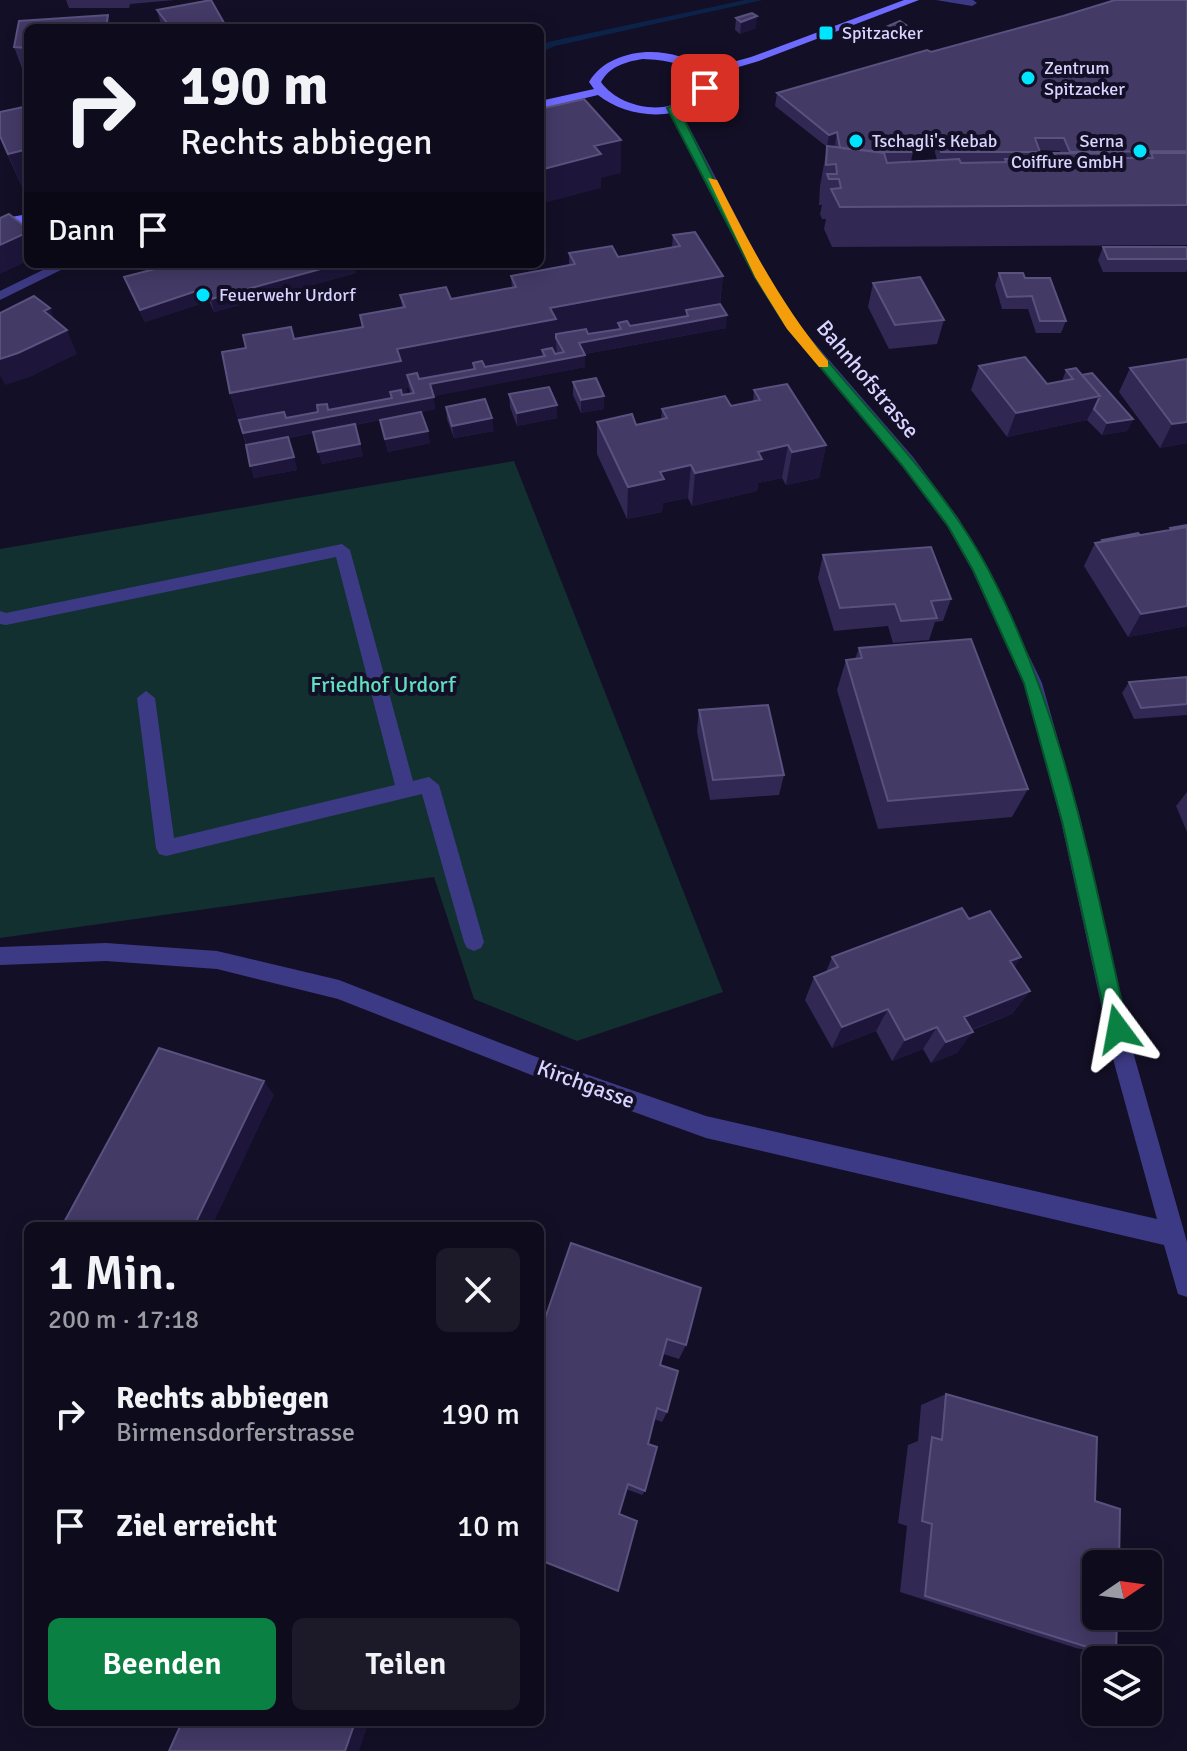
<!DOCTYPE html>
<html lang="de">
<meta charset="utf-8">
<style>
:root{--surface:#0e0b1c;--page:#1c1929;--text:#f1f3f6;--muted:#9b9ba3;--line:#2e2b3b;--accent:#0b8043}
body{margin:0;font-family:Signika,sans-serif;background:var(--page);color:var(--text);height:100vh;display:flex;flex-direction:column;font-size:30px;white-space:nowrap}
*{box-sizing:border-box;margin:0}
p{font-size:26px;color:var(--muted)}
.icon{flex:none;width:44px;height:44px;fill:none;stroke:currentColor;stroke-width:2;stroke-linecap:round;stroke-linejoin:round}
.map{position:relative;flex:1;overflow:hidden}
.panel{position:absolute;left:24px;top:1222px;width:520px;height:504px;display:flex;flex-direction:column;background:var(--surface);border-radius:12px;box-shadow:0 4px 20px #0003,0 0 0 2px var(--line)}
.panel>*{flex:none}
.hud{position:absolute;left:24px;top:24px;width:520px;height:244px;border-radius:12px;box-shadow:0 4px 20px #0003,0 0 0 2px var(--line);background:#0e0b1c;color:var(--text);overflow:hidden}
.needle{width:52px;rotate:77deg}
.fabs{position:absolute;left:1082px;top:1550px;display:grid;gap:16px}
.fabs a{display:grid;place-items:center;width:80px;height:80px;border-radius:12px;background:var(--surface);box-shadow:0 4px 20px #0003,0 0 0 2px var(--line);font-size:40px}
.pin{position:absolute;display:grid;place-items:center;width:68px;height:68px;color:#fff;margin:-34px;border-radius:16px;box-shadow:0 4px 12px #0006}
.me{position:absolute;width:88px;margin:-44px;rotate:347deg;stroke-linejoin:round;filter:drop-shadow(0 0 6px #0008)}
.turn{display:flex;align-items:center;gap:28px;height:168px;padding:0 24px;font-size:36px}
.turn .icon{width:104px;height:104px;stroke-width:2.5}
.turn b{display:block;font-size:56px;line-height:68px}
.then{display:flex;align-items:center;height:76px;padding:0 24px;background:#0003;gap:16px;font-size:30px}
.round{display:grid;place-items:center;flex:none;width:84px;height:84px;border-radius:12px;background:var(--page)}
.overview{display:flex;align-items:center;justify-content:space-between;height:136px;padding:0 24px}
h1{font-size:48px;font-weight:600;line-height:60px}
.button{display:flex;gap:16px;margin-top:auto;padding:16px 24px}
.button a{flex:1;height:92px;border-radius:12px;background:var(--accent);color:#fff;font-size:32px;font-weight:600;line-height:92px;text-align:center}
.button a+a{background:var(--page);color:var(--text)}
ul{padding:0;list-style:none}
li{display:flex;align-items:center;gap:24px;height:112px;padding:0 24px}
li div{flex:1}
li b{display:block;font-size:30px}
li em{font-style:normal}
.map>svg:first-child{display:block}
.green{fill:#12302f}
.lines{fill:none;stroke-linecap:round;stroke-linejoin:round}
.stream{fill:#0c2248;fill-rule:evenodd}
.service{fill:#3d3a85;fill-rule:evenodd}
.minor{fill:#3d3a85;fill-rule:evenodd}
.secondary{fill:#6f6bff;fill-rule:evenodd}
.wall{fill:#312854;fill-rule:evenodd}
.shaded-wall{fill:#1d163a}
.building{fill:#433a66;stroke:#5a527e;stroke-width:2}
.route{fill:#0b8043;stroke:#07532c;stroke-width:2}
.slow{fill:#f59e0b}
.poi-dot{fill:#00e5ff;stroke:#130f26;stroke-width:3}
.labels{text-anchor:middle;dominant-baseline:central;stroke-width:8;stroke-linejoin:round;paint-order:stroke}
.far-poi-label{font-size:18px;fill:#d9d4ff;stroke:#130f26;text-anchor:start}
.street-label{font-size:22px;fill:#d9d4ff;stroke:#130f26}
.park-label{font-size:22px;fill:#5fe0c0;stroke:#130f26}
</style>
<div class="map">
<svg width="1187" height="1751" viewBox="0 0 1187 1751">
<rect width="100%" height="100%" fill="#130f26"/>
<path class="green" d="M514,461L723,992L577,1041L474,999L434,877L0,938V549Z"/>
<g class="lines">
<path class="stream" d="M745,0H763L555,46L540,53V46L548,42Z"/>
<path class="service" d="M936,0H973L977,3L972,6Z
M342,544L350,550L413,781L429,777L439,785L484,942L481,948L474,951L467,948L464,942L422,794L166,856L159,854L156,848L137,698L146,691L155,698L174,838L395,785L336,557L6,625L0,624V611L6,613Z"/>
<path class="minor" d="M669,105L679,108L768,277L798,324L913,457L959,519L988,570L1042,683L1081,821L1135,1059L1187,1242V1297L1178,1294L1164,1245L706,1138L534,1076L338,999L217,969L106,961L0,965V947L106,943L217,951L339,980L534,1056L706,1116L1157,1219L1113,1059L1061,821L1024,683L972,570L947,526L901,465L785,326L754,277L667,108Z
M55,264H73L0,300V291Z"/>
<path class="secondary" d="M904,0H919L759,61L708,76L712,81C695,125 630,121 598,95L540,109V101L594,89L589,82C610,46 673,43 704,70L751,57ZM643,59C665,60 686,62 700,81C685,120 622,112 601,82C610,66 625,62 643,59Z
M28,214V222L0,227V219Z"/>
</g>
<path class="wall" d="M66,0H175L130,4L129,8H69Z
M1187,0V245L832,247L824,229L826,219H822L820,214L822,205H819L820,186L827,147L775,106L777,93L931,52ZM912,148L934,149L937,160L911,161L913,152ZM1040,150L1060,151L1061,153H1054L1053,158H1038Z
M157,10L227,28H162Z
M108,15L112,28H28V71H23L14,47L19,21Z
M736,18L756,28L740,34L735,30Z
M886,27L904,37L889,43L883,40Z
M0,112L22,187L0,138Z
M673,235L723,276L720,304L726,328L585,354V367L433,396L435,409L421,412L430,443L388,452L380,420L355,425L363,456L322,464L313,433L289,438L297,470L254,478L246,445L230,393L294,339L362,327L360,315L402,307L400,295L451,299L512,288L511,276L569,265V253L618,257L672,247ZM406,388H409L411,394L407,395Z
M1103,247L1187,249V270L1186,272H1103L1098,260Z
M356,273L214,312L209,301L145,322L124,277Z
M999,273L1066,321L1061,333H1036L1028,309H1002L995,285Z
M873,283L944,320L937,344L889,349L868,307Z
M979,366L1047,384L1062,381L1066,370L1082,375L1133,419L1127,431L1102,435L1087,420L1007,437L971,390Z
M1130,368L1187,443L1160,448L1119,392Z
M573,382L604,396V409L581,413L573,395Z
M754,390L826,445L819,478L786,485L782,478L758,483L757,491L692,506L688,498L663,503L662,512L627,519L597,454V422L636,425L661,420L662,409L731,406L753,401Z
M509,394L557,405V418L517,426L510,407Z
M446,407L494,431L454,438L447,419Z
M1170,528L1187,626L1128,637L1084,566L1095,543L1100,542L1102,540L1140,535L1169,530Z
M823,555L951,599L943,621L935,622L929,640L893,643L888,626L834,631L818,578Z
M859,648L1028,789L1012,817L878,829L837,690L846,660L855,659Z
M1187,677V715L1134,719L1122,693L1129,682Z
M699,710L784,775L779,795L710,800L697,731Z
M1187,792V832L1176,806Z
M969,919L1021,957L1014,967L1030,991L1012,1014L972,1030L957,1053L931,1063L923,1049L892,1061L876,1031L832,1048L805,1000L814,977L826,972L832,957Z
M571,1243L686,1345L679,1359L663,1354L660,1365L667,1412L662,1422L654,1419L648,1444L645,1491L642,1495L626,1489L619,1514L618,1591Z
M946,1394L1095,1501L1116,1656L1076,1648L900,1592L907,1526L898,1523L908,1445L918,1441L921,1405Z"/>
<path class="shaded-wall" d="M108,15L112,28H106Z
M757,16L756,28L740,34L741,22Z
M906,25L904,37L889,43L892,31Z
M837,132L835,145L827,147L829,135Z
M621,140V173L601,178V188L540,204V170L594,146Z
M28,149V186L22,187L8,154Z
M28,232V261L0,274V245Z
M339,264H354L356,273L214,312L211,299Z
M723,276L718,317L727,315L726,328L579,355L556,338L557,360L545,356L542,350L543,362L475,375L473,363L474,375L412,387L407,375L409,388H406L408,401L390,392L392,404L434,397L435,409L247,446L230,393L389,351L530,300Z
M205,288L209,301L145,322L140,310Z
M50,308L60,332L44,311Z
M67,330L77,354L30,377L5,385L0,375V359Z
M585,355V367L431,397L430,384Z
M604,396V409L581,413V400Z
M1100,396L1087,420L1007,437L1016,413Z
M557,405V418L517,426V413Z
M492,418L494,431L454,438L452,426Z
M1133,419L1127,431L1102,435L1107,423Z
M1187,422V443L1160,448L1172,424Z
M428,431L430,443L388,452L385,439Z
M360,444L363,456L322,464L318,452Z
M788,445L782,478L758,483L757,491L692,506L695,473L758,452Z
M826,445L819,478L786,485L792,452Z
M294,457L297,470L254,478L250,466Z
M691,465L688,498L663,503L662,512L627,519L628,487L660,472Z
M1187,606V626L1128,637L1141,614Z
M1021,957L1004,981L1010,961Z
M1030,991L1012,1014L949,1038L964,1017Z
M888,1009L876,1031L832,1048L842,1027Z
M937,1027L923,1049L892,1061L905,1040Z
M973,1032L957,1053L931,1063L946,1042Z
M264,1081L274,1095L212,1226H194Z
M355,1722H369L359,1751H345Z"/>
<path class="building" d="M211,0L227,28H171L157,10Z
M1115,0H1187V151L1070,152L1064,138H1035L1040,152H941L937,136H909L913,152H883L840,148L837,132L829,135L777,93L927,50L931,52L1063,16Z
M752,13L757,16L741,22L736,18Z
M108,15L106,28H28V48L14,47L19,21Z
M900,21L906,25L892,31L886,27Z
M584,99L621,140L594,146L601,154L540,170V109Z
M28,106V149L8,154L0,136V112Z
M827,146L884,153L887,163L959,159L961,163L1006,162L1005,159L1057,158L1054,153H1100L1102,158H1153L1151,153H1187V205L840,207L831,189L841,188L839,179H829L827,174H837L836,164L826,165Z
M9,214L28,229V232L0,245V218Z
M695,232L723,276L550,308L556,319L397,349L401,361L230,393L222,352L246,348L243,335L291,327L294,339L363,327L360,315L405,307L400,295L446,287L451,299L516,287L511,276L575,264L569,253L612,246L618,257L680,246L673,235Z
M1103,247H1186L1187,249V259H1108Z
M174,264H339L211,299L205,288L140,310L124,277Z
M999,273H1023L1025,278H1050L1066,321H1040L1032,296L1007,297Z
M920,277L944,320L895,325L873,283Z
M34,296L50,308L44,311L67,330L18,353L0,359V313Z
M720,304L727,315L579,343L585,355L430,384L434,397L243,433L239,420L284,412L286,418L318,412L317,405L327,404L328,410L392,398L390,392L401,390L402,395L414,393L407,375L417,373L419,379L475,369L473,363L482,361L485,367L545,356L542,350L552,348L555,354L564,352L556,338V334L586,329L588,334L621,329L618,323L627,321L630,326L688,316L686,310Z
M1025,357L1047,384L1073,379L1066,370L1076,368L1100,396L1016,413L979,366Z
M1187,359V422L1172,424L1130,368Z
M1092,373L1133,419L1107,423L1094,409L1100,396L1082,375Z
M596,378L604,396L581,400L573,382Z
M787,384L826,445L792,452L788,445L758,452L762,459L695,473L691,465L660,472L664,479L628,487L597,422L632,414L636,425L667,418L662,409L725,396L731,406L760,400L754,390Z
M549,387L557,405L517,413L509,394Z
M485,399L492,418L452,426L446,407Z
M421,412L428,431L385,439L380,420Z
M355,424L360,444L318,452L313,432Z
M288,437L294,457L250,466L246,445Z
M1187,525V527L1171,530L1170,528Z
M1187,527V606L1141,614L1095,543Z
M1138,533L1140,535L1103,541L1102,540Z
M931,547L951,599L931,601L937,618L901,621L895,604L840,608L823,555Z
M971,639L1028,789L888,801L846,660L862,658L859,648Z
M1187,677V704L1141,708L1129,682Z
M768,705L784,775L713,780L699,710Z
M962,908L969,919L990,911L1021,957L1010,961L1030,991L964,1017L973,1032L946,1042L937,1027L905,1040L888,1009L842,1027L814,977L838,967L832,957Z
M159,1048L264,1081L194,1226H62Z
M571,1243L701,1288L686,1345L667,1339L660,1365L678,1371L667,1412L657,1408L648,1444L657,1447L645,1491L628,1484L619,1514L637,1521L618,1591L540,1560V1333Z
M946,1394L1097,1437L1095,1501L1120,1509L1119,1564H1096V1616H1117L1116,1656L925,1596L932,1524L922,1521L932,1437L942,1440Z
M182,1722H355L345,1751H169Z"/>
<path class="route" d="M702,86L711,88L696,104L679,110C715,178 752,267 799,326C862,407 939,477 988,569C1064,712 1092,873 1128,1029L1125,1036H1111L1108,1029L1062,821L1024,683L973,570L948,526L902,465L786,326L755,277L667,108L688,100Z"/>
<path class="slow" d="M708,178L717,180C750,245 782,306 828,361V367H819L787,329L755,277Z"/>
<g class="poi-dot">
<rect x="818" y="25" width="16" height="16" rx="4"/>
<circle cx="1028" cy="78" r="8"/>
<circle cx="856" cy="141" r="8"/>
<circle cx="1140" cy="151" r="8"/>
<circle cx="203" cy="295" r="8"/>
</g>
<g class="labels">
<g class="far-poi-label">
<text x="842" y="33">Spitzacker</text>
<text x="1044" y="68">Zentrum<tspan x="1044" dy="21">Spitzacker</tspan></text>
<text x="872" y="141">Tschagli's Kebab</text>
<text x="1124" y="141" text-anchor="end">Serna<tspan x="1124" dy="21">Coiffure GmbH</tspan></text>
<text x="219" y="295">Feuerwehr Urdorf</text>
</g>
<g class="street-label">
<text transform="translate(868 379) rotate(50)">Bahnhofstrasse</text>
<text transform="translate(586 1084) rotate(20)">Kirchgasse</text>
</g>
<g class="park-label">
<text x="383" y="684">Friedhof Urdorf</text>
</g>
</g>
</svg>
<div class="fabs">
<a><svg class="needle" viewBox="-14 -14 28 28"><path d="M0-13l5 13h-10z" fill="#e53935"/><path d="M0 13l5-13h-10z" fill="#9b9ba3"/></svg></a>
<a><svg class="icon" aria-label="layers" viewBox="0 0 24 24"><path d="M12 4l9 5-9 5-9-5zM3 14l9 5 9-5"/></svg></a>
</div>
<div class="pin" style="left:705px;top:88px;background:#d93025"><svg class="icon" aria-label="arrive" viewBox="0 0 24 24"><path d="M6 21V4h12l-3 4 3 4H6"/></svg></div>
<svg class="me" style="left:1118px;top:1029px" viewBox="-20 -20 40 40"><path d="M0-17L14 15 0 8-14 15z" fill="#0b8043" stroke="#fff" stroke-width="4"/></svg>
<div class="hud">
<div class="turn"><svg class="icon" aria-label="right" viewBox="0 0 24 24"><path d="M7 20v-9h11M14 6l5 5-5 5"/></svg><div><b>190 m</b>Rechts abbiegen</div></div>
<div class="then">Dann<svg class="icon" aria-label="arrive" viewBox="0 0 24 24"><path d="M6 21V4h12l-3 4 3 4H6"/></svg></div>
</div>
<section class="panel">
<div class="overview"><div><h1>1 Min.</h1><p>200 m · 17:18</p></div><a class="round"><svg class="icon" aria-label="close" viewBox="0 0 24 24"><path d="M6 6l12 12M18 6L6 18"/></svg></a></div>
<ul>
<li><svg class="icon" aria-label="right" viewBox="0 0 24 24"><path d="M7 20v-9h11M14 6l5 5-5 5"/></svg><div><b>Rechts abbiegen</b><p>Birmensdorferstrasse</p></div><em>190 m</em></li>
<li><svg class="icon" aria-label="arrive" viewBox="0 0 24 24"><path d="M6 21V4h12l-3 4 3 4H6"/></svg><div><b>Ziel erreicht</b></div><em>10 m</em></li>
</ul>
<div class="button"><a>Beenden</a><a>Teilen</a></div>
</section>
</div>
